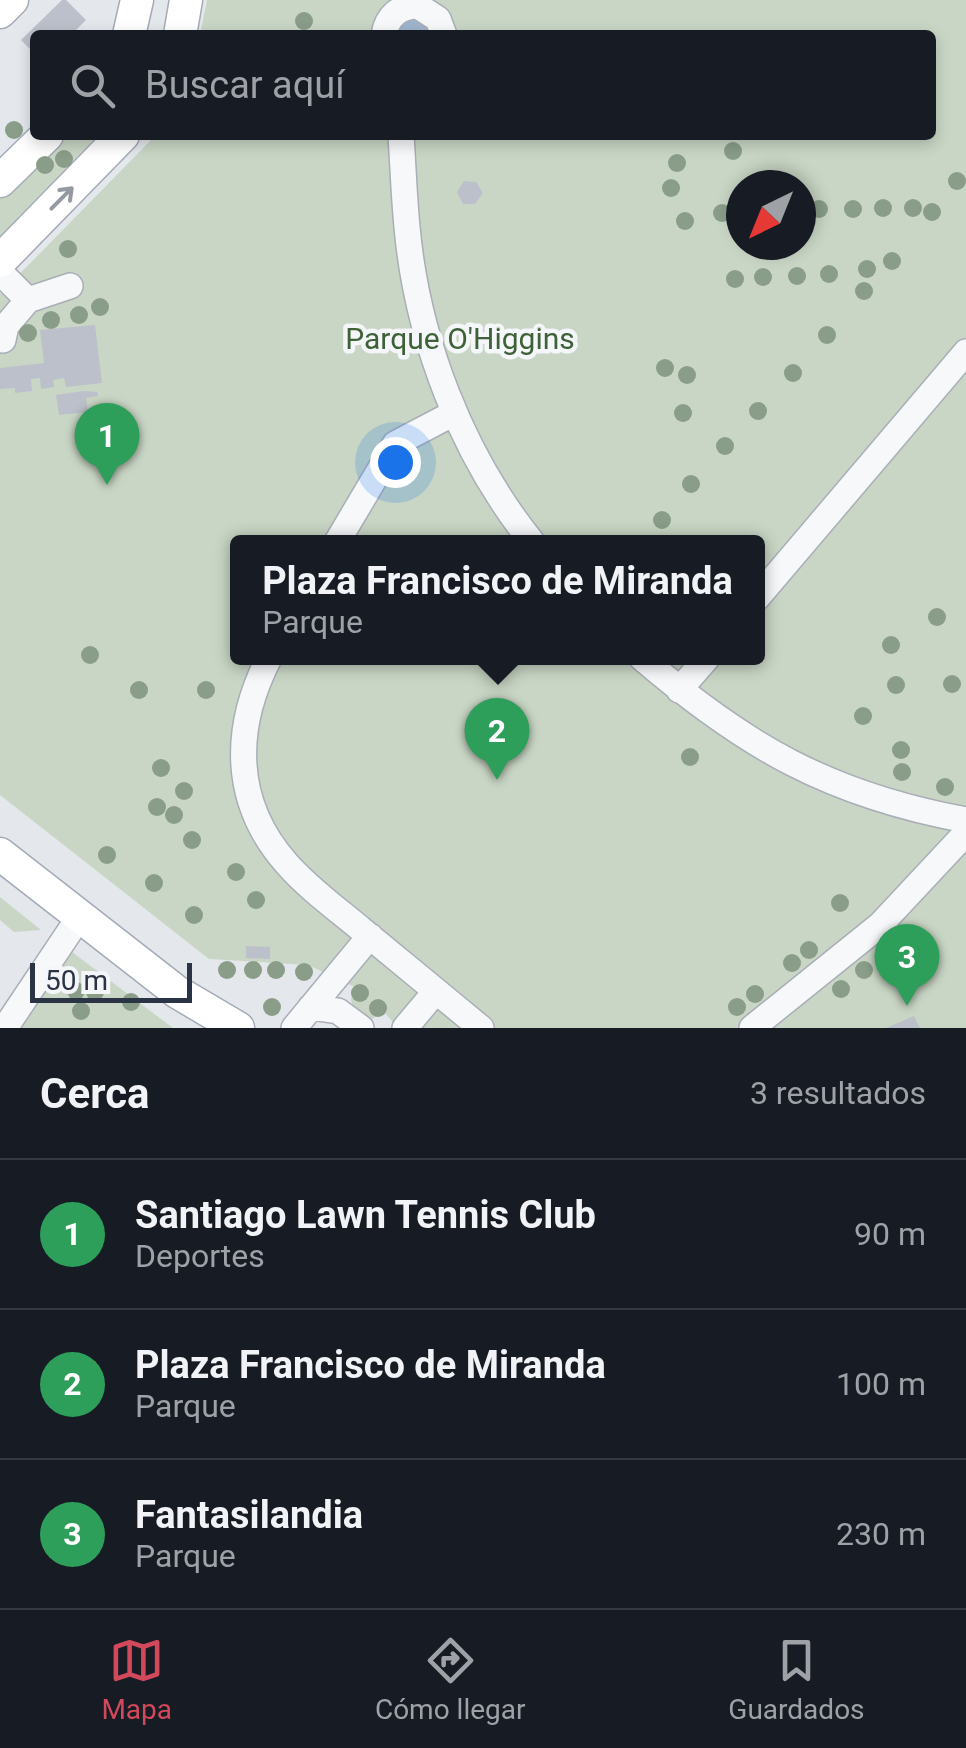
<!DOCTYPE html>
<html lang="es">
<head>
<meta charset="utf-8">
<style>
  body { margin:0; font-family:Roboto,sans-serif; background:#20242c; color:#f1f3f6 }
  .compass { position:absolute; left:726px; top:170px; width:90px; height:90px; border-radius:50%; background:#171b24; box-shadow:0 5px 15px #0003; rotate:223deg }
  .scale { position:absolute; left:30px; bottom:25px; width:162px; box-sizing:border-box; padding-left:10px; border:5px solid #2b3445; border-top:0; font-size:28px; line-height:35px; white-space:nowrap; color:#2b3445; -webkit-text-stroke:8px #f4f6f9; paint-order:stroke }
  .you { position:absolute; left:395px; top:462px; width:35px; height:35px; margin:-25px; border:8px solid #fff; border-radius:50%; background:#1a73e8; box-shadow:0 0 0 15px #1a73e833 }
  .badge { display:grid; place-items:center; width:65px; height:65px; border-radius:50%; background:#d1495b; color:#fff; font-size:32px; font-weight:700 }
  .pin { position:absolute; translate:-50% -82px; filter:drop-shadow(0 2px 5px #0008) }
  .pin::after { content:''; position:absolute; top:52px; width:35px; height:30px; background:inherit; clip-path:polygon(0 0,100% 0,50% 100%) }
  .popup { position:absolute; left:230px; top:535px; width:535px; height:130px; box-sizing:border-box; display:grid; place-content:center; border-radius:10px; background:#171b24; filter:drop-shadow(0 2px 8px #0005); font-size:32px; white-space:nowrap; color:#9ea1a6 }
  .popup b { font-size:38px; color:#f1f3f6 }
  .popup::after { content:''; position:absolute; left:50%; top:100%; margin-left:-20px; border:20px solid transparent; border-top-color:#171b24 }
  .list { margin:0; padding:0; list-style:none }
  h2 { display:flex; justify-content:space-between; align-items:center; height:130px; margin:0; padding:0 40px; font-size:42px }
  h2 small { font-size:32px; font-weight:400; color:#9ea1a6 }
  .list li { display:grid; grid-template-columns:65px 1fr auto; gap:30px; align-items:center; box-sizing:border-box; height:150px; padding:0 40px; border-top:2px solid #363941 }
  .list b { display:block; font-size:38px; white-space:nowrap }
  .list p { margin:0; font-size:32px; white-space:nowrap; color:#9ea1a6 }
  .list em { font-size:32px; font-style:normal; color:#9ea1a6 }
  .icon { flex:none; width:55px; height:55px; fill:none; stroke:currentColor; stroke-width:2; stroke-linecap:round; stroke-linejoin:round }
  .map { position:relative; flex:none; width:966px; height:1028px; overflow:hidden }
  .search { position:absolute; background:#171b24; box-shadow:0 5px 15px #0003; left:30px; right:30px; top:30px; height:110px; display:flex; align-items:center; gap:25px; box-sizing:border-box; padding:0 35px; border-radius:10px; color:#9ea1a6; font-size:38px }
  .sheet { height:580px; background:#171b24 }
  nav { display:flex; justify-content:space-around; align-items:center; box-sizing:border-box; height:140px; border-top:2px solid #363941; background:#171b24; font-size:28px; color:#9ea1a6 }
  nav a { display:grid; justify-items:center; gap:5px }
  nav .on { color:#d1495b }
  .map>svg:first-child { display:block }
</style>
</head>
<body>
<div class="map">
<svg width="966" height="1028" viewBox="0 0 966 1028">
  <rect width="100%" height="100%" fill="#e4e7ec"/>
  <path fill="#c9d6c5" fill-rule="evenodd" d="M207,0h759v1028h-568l-13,-15 -16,7 -16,-9 -2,-12 4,-12 -47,-22 -99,-6 -209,-164v-501l156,-159h775v-100h-731zM741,185h60v60h-60zM237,542h520v116h-520z
    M65,135h33l-98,102v-42z
    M0,897l41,33 -27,2 -14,-12z
    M68,949l105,79h-158z"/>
  <path fill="#9fb4cc" d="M423,18l10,17h-39l9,-16z"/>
  <path fill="#bbc0ca" d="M62,0h4l20,20 -15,15h-36v19l-14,-14z
    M464,181l12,1 7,11 -8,11h-12l-6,-12z
    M95,325l7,58 -36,4 -2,-9 -11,2 1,7 -13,2 -1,-11 -9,1 1,12 -17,2v-5l-15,1v-21l44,-5 -4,-33z
    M84,391l13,1 1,4 -12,2 2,14 -29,3 -3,-20z
    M246,946l24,1v12l-24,-1z
    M914,1016l6,12h-34z"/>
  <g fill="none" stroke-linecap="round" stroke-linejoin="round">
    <g stroke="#a9aeb7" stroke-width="28">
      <path id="minor" d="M384,35c3,-19 15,-29 34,-29l20,13 6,16
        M401,135c2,31 3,61 6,92 10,112 55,228 125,315
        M0,272l28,28 -22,26 -3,14
        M28,300l42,-14
        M337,542l58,-98 59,-31
        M757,598l209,-246
        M269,658c-36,70 -37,144 18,206 22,25 50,45 75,66 40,33 79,65 119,98
        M642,658c104,89 188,137 324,162
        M679,690l28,-32
        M311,1007l27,4 23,17
        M5,1028l75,-112
        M294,1028l76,-92
        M405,1028l31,-37
        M752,1028l128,-103 86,-92"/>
    </g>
    <g stroke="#a3abb8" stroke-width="35">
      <path id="major" d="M0,12l12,-12
        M129,35l8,-35
        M180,35l6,-35
        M0,181l47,-46
        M0,261l123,-126
        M0,854l177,138 61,36"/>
    </g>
    <use href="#minor" stroke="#f7f8fa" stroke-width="25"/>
    <use href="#major" stroke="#fff" stroke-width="32"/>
  </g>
  <g fill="#899d89">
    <circle cx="304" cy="21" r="9"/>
    <circle cx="14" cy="130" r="9"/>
    <circle cx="733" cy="151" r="9"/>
    <circle cx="64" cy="159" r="9"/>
    <circle cx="677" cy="163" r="9"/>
    <circle cx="45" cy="165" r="9"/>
    <circle cx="957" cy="181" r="9"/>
    <circle cx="671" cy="188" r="9"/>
    <circle cx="883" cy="208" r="9"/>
    <circle cx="913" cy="208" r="9"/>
    <circle cx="819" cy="209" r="9"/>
    <circle cx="853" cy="209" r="9"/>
    <circle cx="932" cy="212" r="9"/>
    <circle cx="722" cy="213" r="9"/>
    <circle cx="685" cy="221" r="9"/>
    <circle cx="68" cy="249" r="9"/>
    <circle cx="892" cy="261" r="9"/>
    <circle cx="867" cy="269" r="9"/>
    <circle cx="829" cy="274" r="9"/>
    <circle cx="797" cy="276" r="9"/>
    <circle cx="763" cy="277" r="9"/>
    <circle cx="735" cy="279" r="9"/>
    <circle cx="864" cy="291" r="9"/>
    <circle cx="100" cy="307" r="9"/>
    <circle cx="79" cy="315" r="9"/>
    <circle cx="51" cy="320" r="9"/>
    <circle cx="28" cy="333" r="9"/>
    <circle cx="827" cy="335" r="9"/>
    <circle cx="665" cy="368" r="9"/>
    <circle cx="793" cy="373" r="9"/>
    <circle cx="687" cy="375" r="9"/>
    <circle cx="758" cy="411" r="9"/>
    <circle cx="683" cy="413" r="9"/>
    <circle cx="725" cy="446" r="9"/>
    <circle cx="691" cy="484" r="9"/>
    <circle cx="662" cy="520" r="9"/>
    <circle cx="937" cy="617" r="9"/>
    <circle cx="891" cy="645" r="9"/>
    <circle cx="90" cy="655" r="9"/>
    <circle cx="952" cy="684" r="9"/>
    <circle cx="896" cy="685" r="9"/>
    <circle cx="139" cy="690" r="9"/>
    <circle cx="206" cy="690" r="9"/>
    <circle cx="863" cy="716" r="9"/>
    <circle cx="901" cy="750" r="9"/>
    <circle cx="690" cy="757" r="9"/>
    <circle cx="161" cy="768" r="9"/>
    <circle cx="902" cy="772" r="9"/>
    <circle cx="945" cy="787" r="9"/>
    <circle cx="184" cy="791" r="9"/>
    <circle cx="157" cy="807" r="9"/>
    <circle cx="174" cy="815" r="9"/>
    <circle cx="192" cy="840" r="9"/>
    <circle cx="107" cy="855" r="9"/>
    <circle cx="236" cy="872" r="9"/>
    <circle cx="154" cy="883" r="9"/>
    <circle cx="256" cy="900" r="9"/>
    <circle cx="840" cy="903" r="9"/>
    <circle cx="194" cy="915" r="9"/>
    <circle cx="809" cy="950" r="9"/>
    <circle cx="792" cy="963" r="9"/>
    <circle cx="227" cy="970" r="9"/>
    <circle cx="253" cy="970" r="9"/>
    <circle cx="276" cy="970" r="9"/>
    <circle cx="864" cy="970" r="9"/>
    <circle cx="304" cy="972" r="9"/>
    <circle cx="841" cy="989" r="9"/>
    <circle cx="76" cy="991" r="9"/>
    <circle cx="95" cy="992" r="9"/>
    <circle cx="360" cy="993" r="9"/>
    <circle cx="755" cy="994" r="9"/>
    <circle cx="131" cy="1002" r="9"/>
    <circle cx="272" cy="1007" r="9"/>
    <circle cx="737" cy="1007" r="9"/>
    <circle cx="378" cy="1008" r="9"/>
    <circle cx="81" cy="1011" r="9"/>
  </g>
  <defs><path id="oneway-shaft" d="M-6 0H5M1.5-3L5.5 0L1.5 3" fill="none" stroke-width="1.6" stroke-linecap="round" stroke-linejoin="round" transform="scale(2.5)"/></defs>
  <use stroke="#959aa2" href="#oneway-shaft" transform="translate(62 198) rotate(-45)"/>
  <g text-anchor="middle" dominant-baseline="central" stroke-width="9" stroke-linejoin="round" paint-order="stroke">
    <g font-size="30" fill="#3f6138" stroke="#f4f6f9">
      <text x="460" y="338">Parque O'Higgins</text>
    </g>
  </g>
</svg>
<svg class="compass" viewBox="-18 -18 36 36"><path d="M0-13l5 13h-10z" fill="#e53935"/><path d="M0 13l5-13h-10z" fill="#9ea1a6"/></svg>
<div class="scale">50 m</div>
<div class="you"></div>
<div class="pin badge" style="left:107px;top:485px;background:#2e9e5b">1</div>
<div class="pin badge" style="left:497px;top:780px;background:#2e9e5b">2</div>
<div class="popup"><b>Plaza Francisco de Miranda</b>Parque</div>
<div class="pin badge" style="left:907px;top:1006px;background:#2e9e5b">3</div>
<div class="search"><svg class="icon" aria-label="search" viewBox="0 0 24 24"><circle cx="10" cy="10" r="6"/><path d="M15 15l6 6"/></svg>Buscar aquí</div>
</div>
<section class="sheet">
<h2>Cerca<small>3 resultados</small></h2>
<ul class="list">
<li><span class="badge" style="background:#2e9e5b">1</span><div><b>Santiago Lawn Tennis Club</b><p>Deportes</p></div><em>90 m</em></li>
<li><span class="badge" style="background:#2e9e5b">2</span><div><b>Plaza Francisco de Miranda</b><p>Parque</p></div><em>100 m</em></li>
<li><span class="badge" style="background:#2e9e5b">3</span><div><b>Fantasilandia</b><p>Parque</p></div><em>230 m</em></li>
</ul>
</section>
<nav>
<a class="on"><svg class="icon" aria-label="map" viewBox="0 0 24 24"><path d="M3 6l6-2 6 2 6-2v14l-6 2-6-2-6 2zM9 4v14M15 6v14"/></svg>Mapa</a>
<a><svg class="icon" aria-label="directions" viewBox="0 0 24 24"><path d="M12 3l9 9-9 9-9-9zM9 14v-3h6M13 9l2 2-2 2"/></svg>Cómo llegar</a>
<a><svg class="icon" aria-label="saved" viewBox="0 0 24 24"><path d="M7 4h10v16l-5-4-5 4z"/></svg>Guardados</a>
</nav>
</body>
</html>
